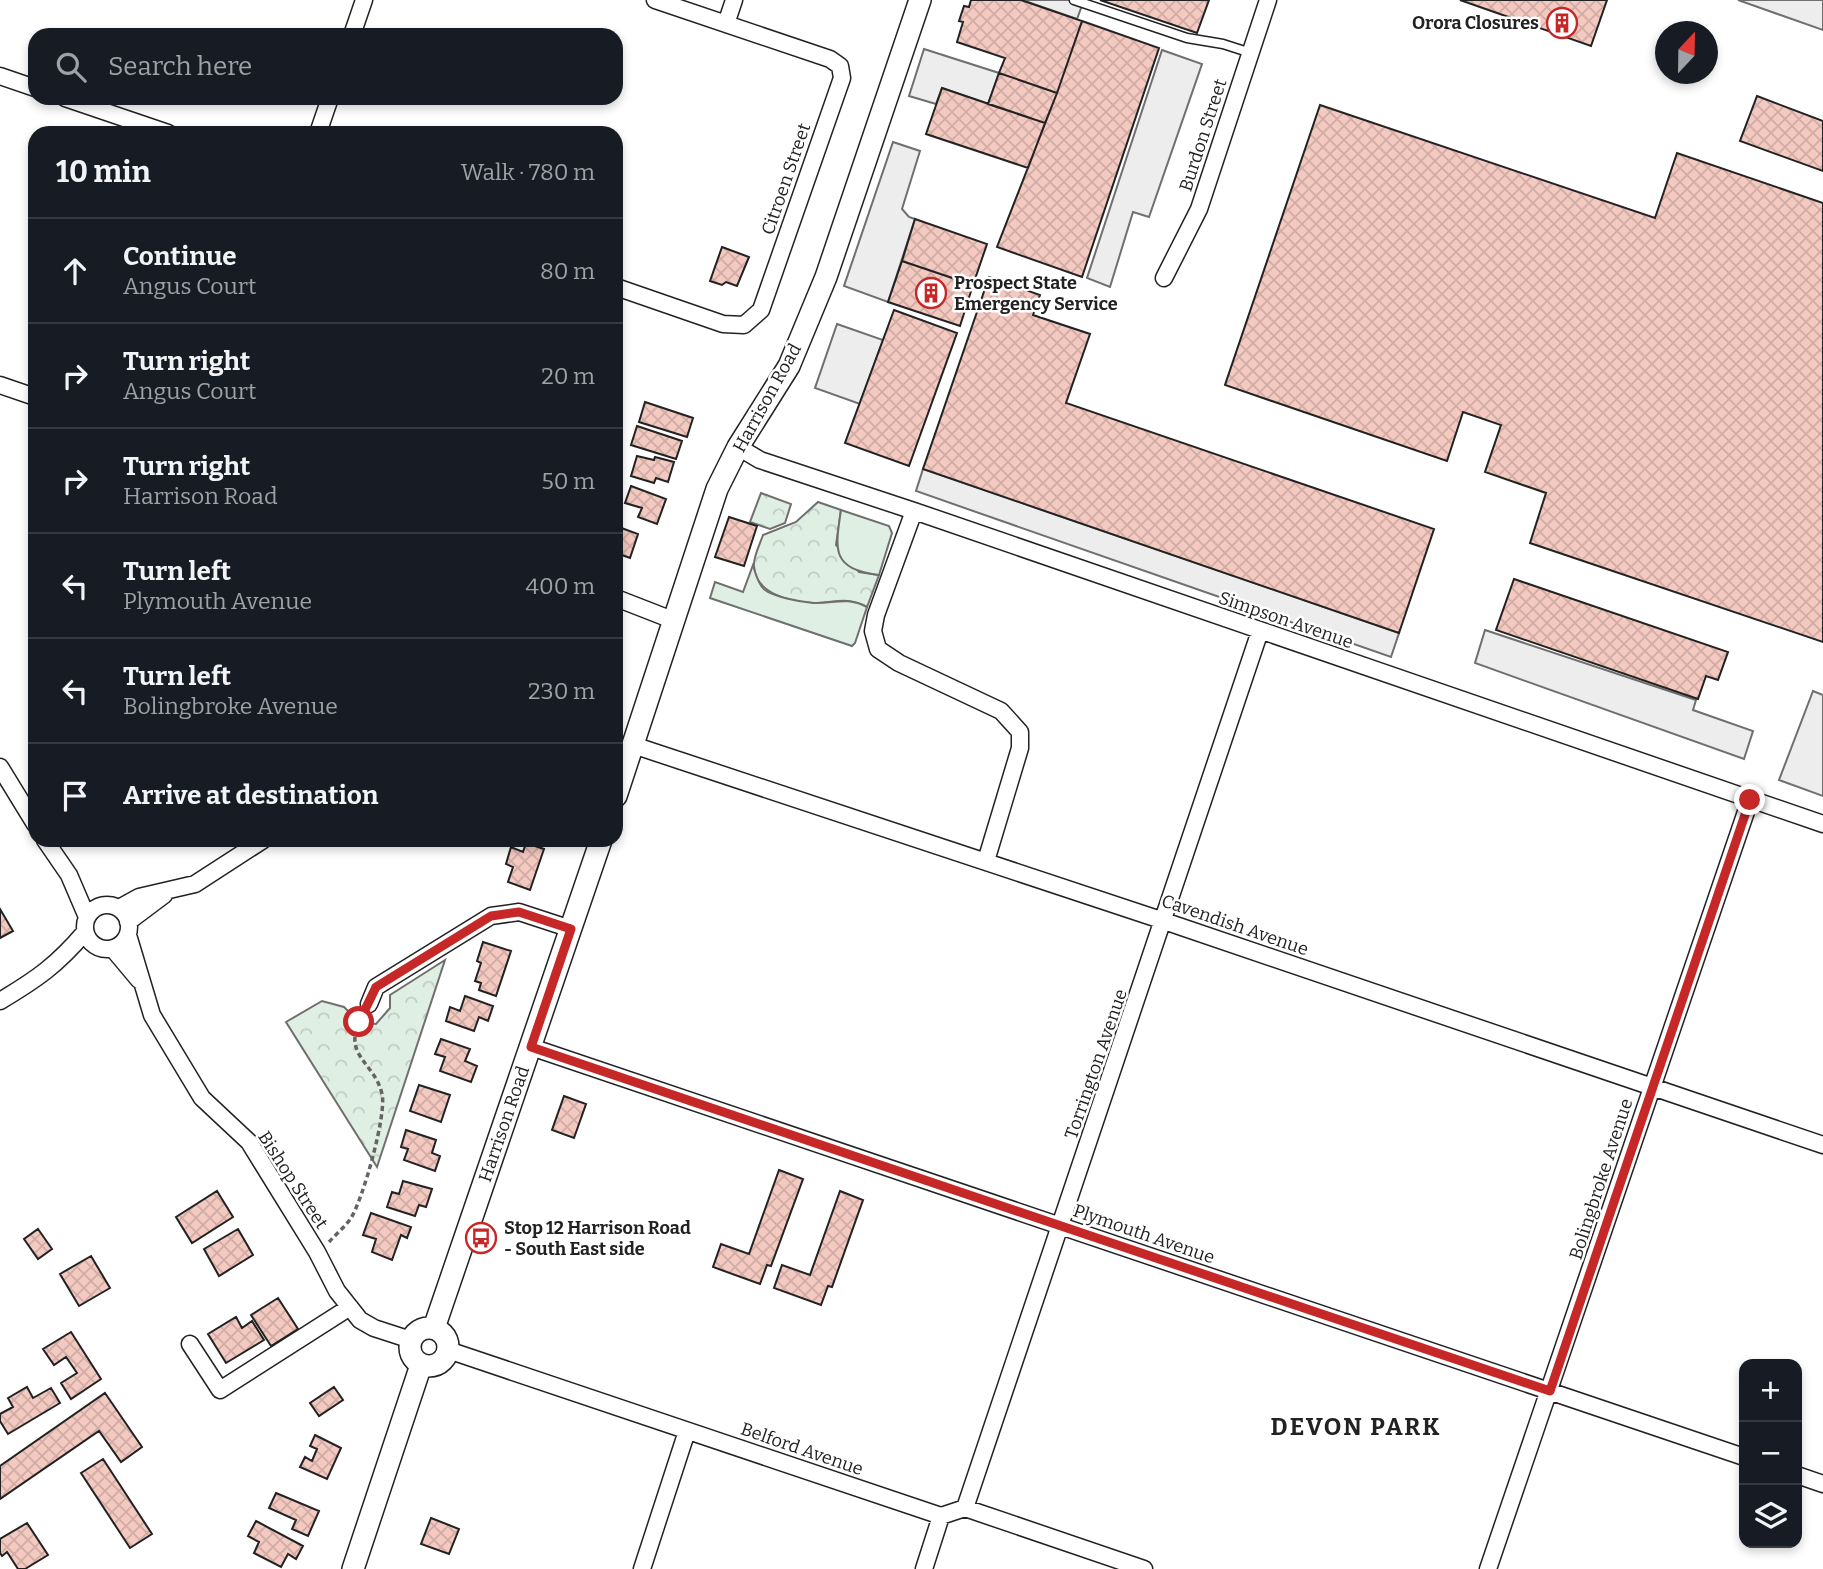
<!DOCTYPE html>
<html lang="en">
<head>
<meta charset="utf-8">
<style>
  body { margin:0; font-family:Bitter,serif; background:#20242c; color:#f1f3f6 }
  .controls { position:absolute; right:21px; bottom:21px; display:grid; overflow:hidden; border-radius:14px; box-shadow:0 4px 10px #0003 }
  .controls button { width:63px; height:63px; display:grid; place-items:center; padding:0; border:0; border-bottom:2px solid #363941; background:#171b24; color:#f1f3f6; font:35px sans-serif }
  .compass { position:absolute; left:1655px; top:21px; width:63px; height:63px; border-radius:50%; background:#171b24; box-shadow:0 4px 10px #0003; rotate:22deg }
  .stop { position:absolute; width:21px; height:21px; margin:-16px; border:5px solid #c62828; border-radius:50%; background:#fff }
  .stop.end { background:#c62828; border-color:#fff; box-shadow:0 2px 7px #0008 }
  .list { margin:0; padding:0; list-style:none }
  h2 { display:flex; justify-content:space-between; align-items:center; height:91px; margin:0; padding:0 28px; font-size:30px }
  h2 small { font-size:23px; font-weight:400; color:#9ea1a6 }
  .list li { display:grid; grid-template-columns:46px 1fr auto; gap:21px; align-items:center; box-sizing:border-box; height:105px; padding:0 28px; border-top:2px solid #363941 }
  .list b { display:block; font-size:26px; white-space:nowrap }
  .list p { margin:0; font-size:23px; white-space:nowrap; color:#9ea1a6 }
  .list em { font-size:23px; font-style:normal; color:#9ea1a6 }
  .icon { flex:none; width:38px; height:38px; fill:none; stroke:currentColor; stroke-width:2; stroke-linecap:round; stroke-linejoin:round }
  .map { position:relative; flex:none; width:1823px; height:1569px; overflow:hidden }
  .search { position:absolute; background:#171b24; box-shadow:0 4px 10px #0003; left:28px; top:28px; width:595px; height:77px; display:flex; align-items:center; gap:18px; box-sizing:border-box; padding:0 24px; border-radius:21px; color:#9ea1a6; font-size:26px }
  .panel { position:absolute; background:#171b24; box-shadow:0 4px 10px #0003; left:28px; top:126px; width:595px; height:721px; border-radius:21px }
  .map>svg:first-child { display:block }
</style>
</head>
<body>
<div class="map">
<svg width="1823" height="1569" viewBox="0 0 1823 1569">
  <defs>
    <pattern id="park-crowns" width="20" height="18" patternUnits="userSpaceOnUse" patternTransform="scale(1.75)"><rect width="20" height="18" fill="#e0efe3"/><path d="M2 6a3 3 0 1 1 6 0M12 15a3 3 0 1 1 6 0" fill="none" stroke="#c0cdc2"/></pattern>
    <pattern id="building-cross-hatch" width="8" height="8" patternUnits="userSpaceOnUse" patternTransform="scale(1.75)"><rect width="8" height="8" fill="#f3c9c0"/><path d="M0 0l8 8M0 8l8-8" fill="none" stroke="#d0aca5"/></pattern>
  </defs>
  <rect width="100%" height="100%" fill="#fff"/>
  <path fill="url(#park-crowns)" stroke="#6f6f6f" stroke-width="2" d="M761,493l30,11 -6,19 -15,6 -20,-7z
    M818,502l23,8 -5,35 23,27 20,3 -12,32c-21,-11 -32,-4 -53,-4 -23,-1 -59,-9 -60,-37 -1,-9 6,-22 9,-31l33,-13z
    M445,960l-68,207 -91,-145 36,-21 22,6 15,15 17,2 14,-16v-13z"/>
  <path fill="#e0efe3" stroke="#6f6f6f" stroke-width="2" d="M841,510l48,16 3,7 -13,42c-48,-6 -44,-25 -38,-65z
    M753,565c2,7 5,20 12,25 9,7 36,12 48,13 21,1 33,-7 54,4l-12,36 -3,3 -142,-48 5,-16 28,10z"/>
  <path fill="#ededed" stroke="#6f6f6f" stroke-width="2" d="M1022,0h62l-7,19z
    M1738,0h85v30z
    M924,49l75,24 -11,31 -46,-16 -6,16 -27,-8z
    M1162,50l40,14 -53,153 -16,-5 -23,75 -23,-9z
    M893,142l27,9 -18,58 7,8 6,2 -27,83 -44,-16z
    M837,324l46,16 -23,64 -45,-16z
    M923,469l476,164 -8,24 -475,-166z
    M1485,630l211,70 -3,10 60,21 -9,28 -269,-96z
    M1813,691l10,4v101l-44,-16z"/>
  <path fill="url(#building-cross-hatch)" stroke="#222" stroke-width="2" d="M971,0h50l61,21 -25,72 -58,-20 6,-15 -48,-16 6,-20 -4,-1 5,-15 5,1z
    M1100,0h109l-12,33z
    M1460,0h147l-16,46z
    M1082,21l77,27 -77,229 -85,-30 60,-154z
    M999,73l58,20 -12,30 -57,-19z
    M942,88l103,35 -17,45 -102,-34z
    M1757,96l66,25v50l-83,-30z
    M1320,105l335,113 22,-65 146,50v439l-293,-99 16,-50 -61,-21 16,-47 -38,-13 -16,49 -222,-76z
    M915,219l72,25 -14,41 -71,-24z
    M722,247l27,10 -12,29 -11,-4 -4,3 -12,-4z
    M902,261l71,24 -13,41 -72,-24z
    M989,277l51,18 -7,20 57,19 -24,69 368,126 -35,104 -476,-164z
    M894,310l63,23 -48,133 -64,-23z
    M645,402l48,16 -6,19 -48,-15z
    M637,426l45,15 -6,18 -45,-14z
    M637,456l17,4 1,-3 19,5 -6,20 -12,-4 -2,5 -23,-7z
    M631,486l35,13 -9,25 -19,-7 4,-9 -17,-5z
    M729,517l28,9 -13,40 -29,-9z
    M616,526l22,8 -8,24 -14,-5z
    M1514,579l214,73 -10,28 -12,-4 -8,23 -202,-69z
    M526,843l18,6 -14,41 -22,-8 5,-15 -7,-3 5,-17 12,5z
    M0,909l13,22 -13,7z
    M483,942l28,9 -15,45 -17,-6 2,-7 -6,-2 6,-18 -4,-2z
    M465,996l28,10 -5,15 -9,-4 -5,14 -28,-10 4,-14 10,4z
    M441,1039l29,10 -5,12 12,5 -6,16 -31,-11 5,-14 -10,-3z
    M419,1085l31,10 -9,27 -31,-11z
    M564,1096l22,8 -12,34 -22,-8z
    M406,1130l30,10 -4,13 8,3 -5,15 -31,-11 4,-11 -7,-2z
    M779,1170l24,9 -32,87 -4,-1 -7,19 -47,-17 8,-23 28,10z
    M403,1181l29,8 -6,18 -7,-2 -4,11 -28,-9 5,-15 7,2z
    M217,1191l16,26 -41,26 -16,-26z
    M840,1191l23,9 -31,87 -4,-1 -7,19 -47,-17 8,-23 28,10z
    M371,1213l40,14 -4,11 -6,-3 -9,25 -20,-8 4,-13 -13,-4z
    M38,1229l14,20 -14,10 -14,-20z
    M238,1229l15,26 -34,21 -15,-27z
    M91,1256l19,32 -31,18 -19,-32z
    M278,1298l20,31 -27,17 -20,-31z
    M236,1317l6,11 10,-7 12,19 -38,23 -18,-29z
    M71,1332l30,47 -30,20 -10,-16 16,-10 -11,-16 -12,8 -11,-16z
    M27,1387l6,11 18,-10 9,15 -52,31 -8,-13v-7l13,-7 -5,-9z
    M334,1387l9,13 -24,16 -9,-13z
    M105,1393l37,54 -21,15 -22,-31 -99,68v-33z
    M315,1435l26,13 -14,31 -27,-12 5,-10 7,4 5,-12 -7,-3z
    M103,1459l49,75 -22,14 -49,-75z
    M276,1493l43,18 -11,25 -16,-7 4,-9 -27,-12z
    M431,1518l28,11 -10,25 -28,-10z
    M256,1521l47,25 -7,13 -8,-5 -7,13 -27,-14 5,-11 -11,-6z
    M27,1523l21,32 -23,14h-7l-11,-17 -5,4 -2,-3v-14z"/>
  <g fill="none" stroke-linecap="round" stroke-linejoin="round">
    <g stroke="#222" stroke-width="11">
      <path id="service" d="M1074,0l113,38 36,6 28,9"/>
    </g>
    <g stroke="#222" stroke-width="19">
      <path id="minor" d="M726,24l8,-24
        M352,35l12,-35
        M0,76l35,12
        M65,98l103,35
        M318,133l12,-35
        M1164,278l35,-69 69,-209
        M616,287l107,37 21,1 17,-15 81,-232 -2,-12 -10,-7 -175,-59
        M0,385l35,12
        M738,447l22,13 154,51 909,313
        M914,511l-38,104 -3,16 5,18 21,14 102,48 19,21v16l-34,113
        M616,598l59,23
        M633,745l531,176 659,224
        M0,767l35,57
        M45,840l24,35 18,42
        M85 927a22 22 0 1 1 44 0a22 22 0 1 1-44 0Z
        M119,908l20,-11 56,-13 68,-44
        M128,922l36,-27
        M128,935l24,80 50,83 47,44 68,110 20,39 23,29 14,8 37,12
        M113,949l26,31
        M0,1001c37,-22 57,-36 85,-69
        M369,1004l7,-17 115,-71 28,-4 52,17
        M531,1047l1213,410
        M190,1344l30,46 130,-83
        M448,1350l493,166 24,-8 179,61
        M1797,1475l26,9
        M965,1508l295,-877
        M642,1569l45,-138
        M924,1569l17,-53
        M1488,1569l262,-769"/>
    </g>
    <g stroke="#222" stroke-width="24">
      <path id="tertiary" d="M616,796l101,-307 21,-42 51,-81 37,-89 94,-277
        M434,1328l167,-488
        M410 1347a19 19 0 1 1 38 0a19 19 0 1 1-38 0Z
        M353,1569l68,-204"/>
    </g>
    <path stroke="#646464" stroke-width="3.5" stroke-dasharray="5 3.5" stroke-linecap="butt" d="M329,1242c7,-8 16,-15 22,-24 12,-19 36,-104 31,-124 -7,-32 -42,-39 -20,-77"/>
    <use href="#service" stroke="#fff" stroke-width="8"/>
    <use href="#minor" stroke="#fff" stroke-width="16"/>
    <use href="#tertiary" stroke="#fff" stroke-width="21"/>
  </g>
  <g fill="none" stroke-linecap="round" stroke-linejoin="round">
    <path stroke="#c62828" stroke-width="9" d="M359,1022l17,-35 115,-71 28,-4 52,17 -40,118 1019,344 200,-591"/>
  </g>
  <defs>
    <g id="building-ring" transform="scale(1.575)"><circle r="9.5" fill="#fff" stroke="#c62828" stroke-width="1.5"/><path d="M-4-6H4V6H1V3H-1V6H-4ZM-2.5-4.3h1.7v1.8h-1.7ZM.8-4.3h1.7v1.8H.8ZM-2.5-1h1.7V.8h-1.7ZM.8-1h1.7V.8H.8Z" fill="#c62828"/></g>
    <g id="bus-ring" transform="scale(1.575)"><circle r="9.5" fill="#fff" stroke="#c62828" stroke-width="1.5"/><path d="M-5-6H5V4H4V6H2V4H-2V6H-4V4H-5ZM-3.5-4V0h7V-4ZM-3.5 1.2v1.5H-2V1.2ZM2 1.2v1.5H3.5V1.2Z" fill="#c62828"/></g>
  </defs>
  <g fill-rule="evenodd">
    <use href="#building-ring" x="1562" y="23"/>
    <use href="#building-ring" x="931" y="293"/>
    <use href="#bus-ring" x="481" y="1238"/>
  </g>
  <g text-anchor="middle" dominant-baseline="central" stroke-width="5" stroke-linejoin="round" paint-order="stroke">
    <g font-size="18" font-weight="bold" fill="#222" stroke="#fff" text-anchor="start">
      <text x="1539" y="23" text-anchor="end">Orora Closures</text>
      <text x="954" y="283">Prospect State<tspan x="954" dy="21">Emergency Service</tspan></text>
      <text x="504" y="1228">Stop 12 Harrison Road<tspan x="504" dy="21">- South East side</tspan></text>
    </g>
    <g font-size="18" fill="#222" stroke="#fff">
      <text transform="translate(1203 135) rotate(-72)">Burdon Street</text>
      <text transform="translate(786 179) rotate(-71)">Citroen Street</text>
      <text transform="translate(767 398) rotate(-61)">Harrison Road</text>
      <text transform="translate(1286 620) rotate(19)">Simpson Avenue</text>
      <text transform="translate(1235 925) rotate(19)">Cavendish Avenue</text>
      <text transform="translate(1096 1064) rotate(-71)">Torrington Avenue</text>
      <text transform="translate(504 1124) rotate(-71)">Harrison Road</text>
      <text transform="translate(1601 1179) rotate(-72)">Bolingbroke Avenue</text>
      <text transform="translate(293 1180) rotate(57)">Bishop Street</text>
      <text transform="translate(1144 1234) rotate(19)">Plymouth Avenue</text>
      <text transform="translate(802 1449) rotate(19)">Belford Avenue</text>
    </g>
    <g font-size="24" font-weight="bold" letter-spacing="2" fill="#222" stroke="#fff">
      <text x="1356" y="1427">DEVON PARK</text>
    </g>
  </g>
</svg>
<div class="controls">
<button>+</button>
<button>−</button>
<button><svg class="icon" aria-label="layers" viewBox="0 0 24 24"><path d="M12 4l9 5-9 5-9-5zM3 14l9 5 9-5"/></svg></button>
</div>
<svg class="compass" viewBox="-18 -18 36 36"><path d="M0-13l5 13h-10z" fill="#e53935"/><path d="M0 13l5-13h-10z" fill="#9ea1a6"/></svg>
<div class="stop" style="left:359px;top:1022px"></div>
<div class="stop end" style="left:1750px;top:800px"></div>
<div class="search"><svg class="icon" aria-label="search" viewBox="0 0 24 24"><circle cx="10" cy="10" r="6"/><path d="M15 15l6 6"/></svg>Search here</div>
<section class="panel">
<h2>10 min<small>Walk · 780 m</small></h2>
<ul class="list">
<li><svg class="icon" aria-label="ahead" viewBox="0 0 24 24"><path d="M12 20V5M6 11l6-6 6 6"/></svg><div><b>Continue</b><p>Angus Court</p></div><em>80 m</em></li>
<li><svg class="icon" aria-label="right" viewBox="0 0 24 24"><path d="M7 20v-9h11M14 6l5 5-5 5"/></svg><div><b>Turn right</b><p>Angus Court</p></div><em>20 m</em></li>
<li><svg class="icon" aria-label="right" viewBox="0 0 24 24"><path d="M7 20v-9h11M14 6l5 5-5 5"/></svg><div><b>Turn right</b><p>Harrison Road</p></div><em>50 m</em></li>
<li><svg class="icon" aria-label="left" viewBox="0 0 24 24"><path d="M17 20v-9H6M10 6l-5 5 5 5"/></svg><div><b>Turn left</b><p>Plymouth Avenue</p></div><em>400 m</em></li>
<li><svg class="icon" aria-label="left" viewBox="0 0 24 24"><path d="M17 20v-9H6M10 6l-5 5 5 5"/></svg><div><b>Turn left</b><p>Bolingbroke Avenue</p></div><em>230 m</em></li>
<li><svg class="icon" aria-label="arrive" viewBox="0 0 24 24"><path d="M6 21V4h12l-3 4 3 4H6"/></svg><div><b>Arrive at destination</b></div></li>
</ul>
</section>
</div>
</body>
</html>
